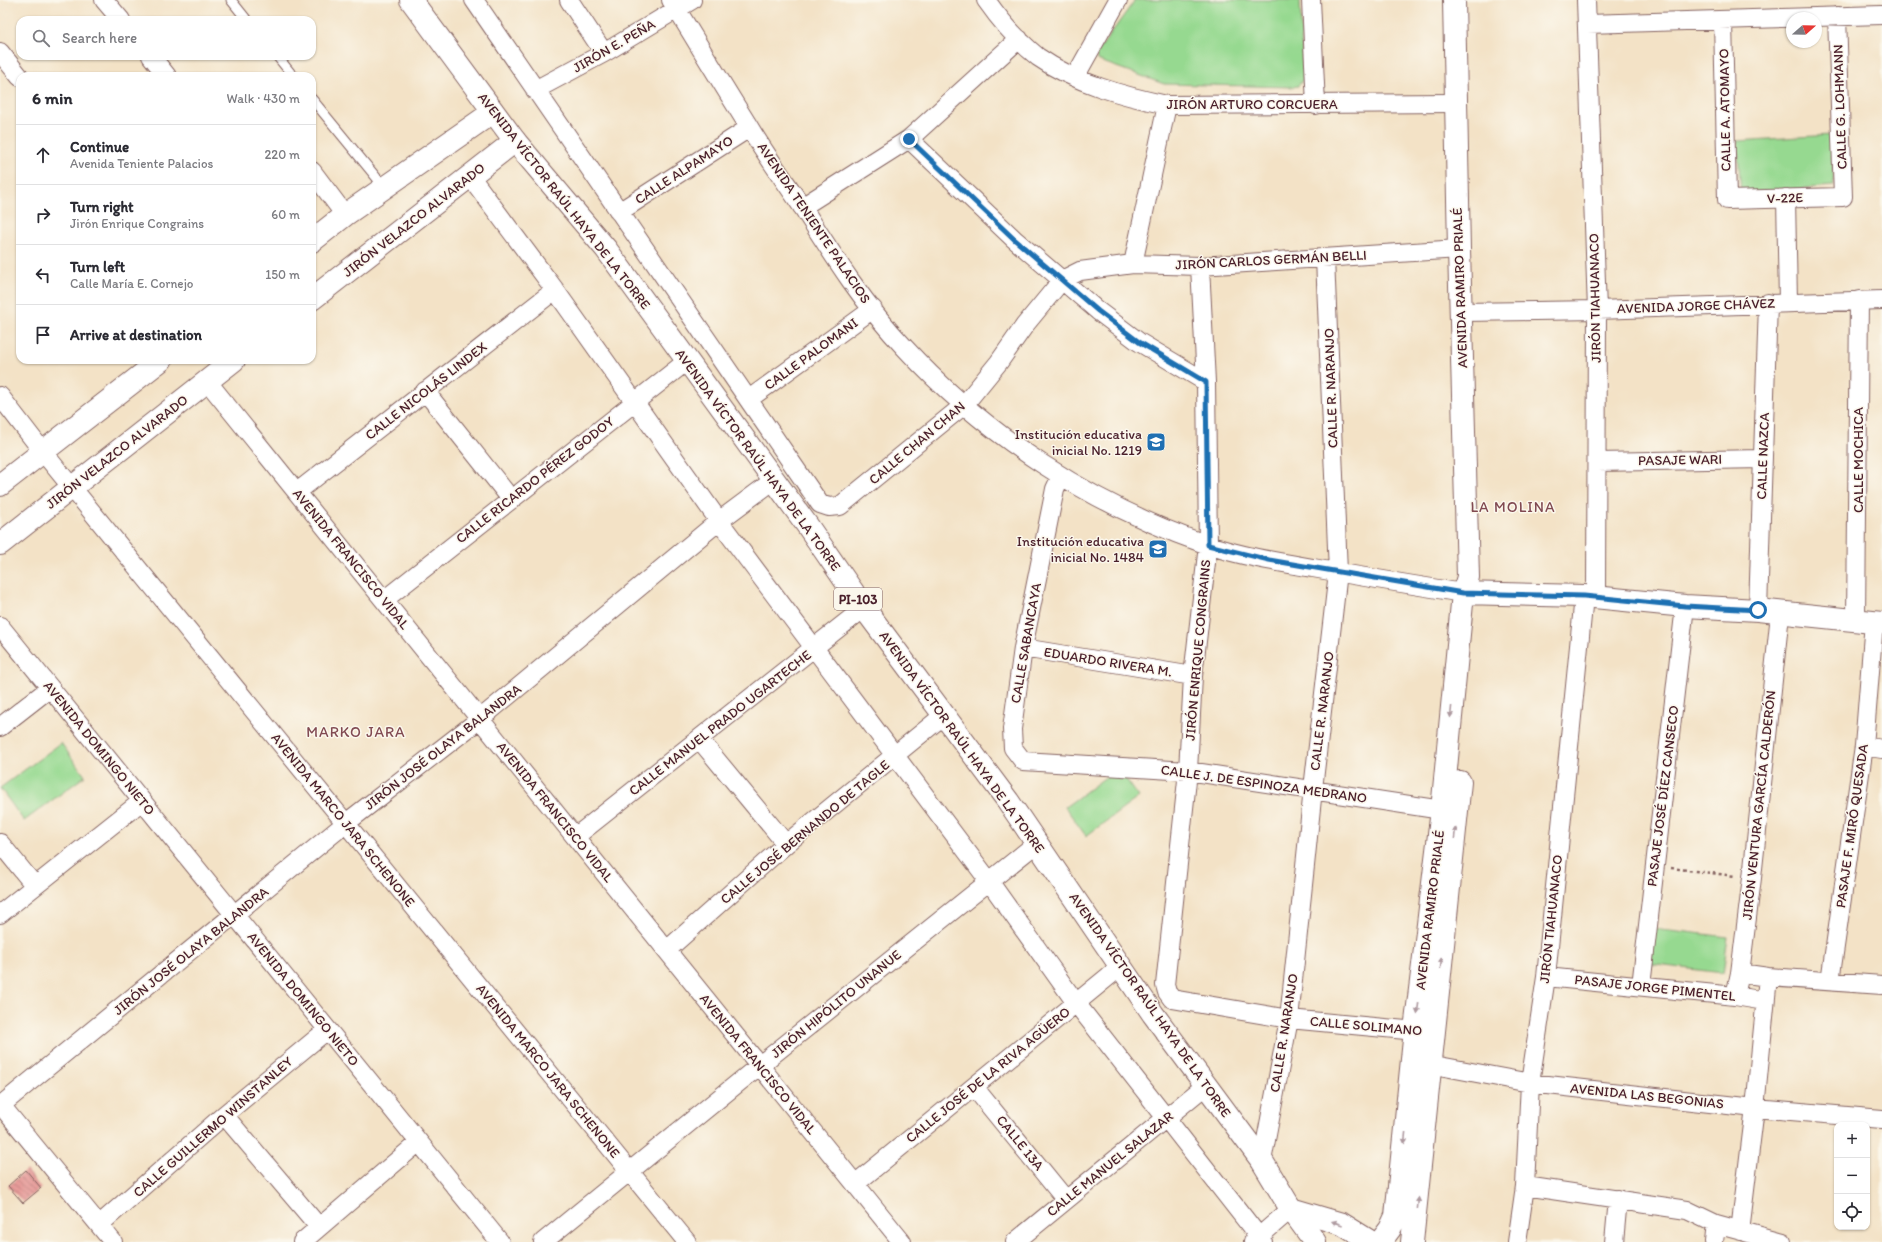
<!DOCTYPE html>
<html lang="en">
<head>
<meta charset="utf-8">
<style>
  body { margin:0; font-family:Itim,sans-serif; background:#f7f7f7; color:#2b2b33 }
  .controls { position:absolute; right:12px; bottom:12px; display:grid; overflow:hidden; border-radius:8px; box-shadow:0 1px 3px #0004 }
  .controls button { width:36px; height:36px; display:grid; place-items:center; padding:0; border:0; border-bottom:1px solid #e1e1e2; background:#fff; color:#2b2b33; font:20px sans-serif }
  .compass { position:absolute; left:1786px; top:12px; width:36px; height:36px; border-radius:50%; background:#fff; box-shadow:0 1px 3px #0004; rotate:70deg }
  .stop { position:absolute; width:12px; height:12px; margin:-9px; border:3px solid #1f6fb2; border-radius:50%; background:#fff }
  .stop.end { background:#1f6fb2; border-color:#fff; box-shadow:0 1px 4px #0008 }
  .list { margin:0; padding:0; list-style:none }
  h2 { display:flex; justify-content:space-between; align-items:center; height:52px; margin:0; padding:0 16px; font-size:17px }
  h2 small { font-size:13px; font-weight:400; color:#7c7c81 }
  .list li { display:grid; grid-template-columns:26px 1fr auto; gap:12px; align-items:center; box-sizing:border-box; height:60px; padding:0 16px; border-top:1px solid #e1e1e2 }
  .list b { display:block; font-size:15px; white-space:nowrap }
  .list p { margin:0; font-size:13px; white-space:nowrap; color:#7c7c81 }
  .list em { font-size:13px; font-style:normal; color:#7c7c81 }
  .icon { flex:none; width:22px; height:22px; fill:none; stroke:currentColor; stroke-width:2; stroke-linecap:round; stroke-linejoin:round }
  .map { position:relative; flex:none; width:1882px; height:1242px; overflow:hidden }
  .search { position:absolute; background:#fff; box-shadow:0 1px 3px #0004; left:16px; top:16px; width:300px; height:44px; display:flex; align-items:center; gap:10px; box-sizing:border-box; padding:0 14px; border-radius:12px; color:#7c7c81; font-size:15px }
  .panel { position:absolute; background:#fff; box-shadow:0 1px 3px #0004; left:16px; top:72px; width:300px; height:292px; border-radius:12px }
  .map>svg:first-child { display:block }
</style>
</head>
<body>
<div class="map">
<svg width="1882" height="1242" viewBox="0 0 1882 1242">
  <defs>
    <pattern id="building-back-hatch" width="6" height="6" patternUnits="userSpaceOnUse"><rect width="6" height="6" fill="#e69b99"/><path d="M-1 5l2 2M0 0l6 6M5-1l2 2" fill="none" stroke="#bc7e7d"/></pattern>
  </defs>
  <rect width="100%" height="100%" fill="#fbf7ec"/>
  <filter id="ink" filterUnits="userSpaceOnUse"><feTurbulence type="fractalNoise" baseFrequency=".025" numOctaves="2"/><feDisplacementMap in="SourceGraphic" scale="8" xChannelSelector="R" yChannelSelector="G"/><feConvolveMatrix kernelMatrix="1 2 1 2 8 2 1 2 1" color-interpolation-filters="sRGB"/></filter>
  <filter id="wash" filterUnits="userSpaceOnUse"><feTurbulence type="fractalNoise" baseFrequency=".012" numOctaves="4" result="noise"/><feDisplacementMap in="SourceGraphic" scale="16" xChannelSelector="R" yChannelSelector="G"/><feGaussianBlur stdDeviation="0.9" result="paint"/><feColorMatrix in="noise" values="0 0 0 0 0 0 0 0 0 0 0 0 0 0 0 0 0 1.4 0 .05"/><feComposite in="paint" operator="in"/></filter>
  <g filter="url(#wash)">
    <rect width="100%" height="100%" fill="#f3e2c6"/>
    <path fill="#96d990" stroke="#707c5e" d="M1135,0h165l3,80 -5,6 -7,1 -127,-3 -67,-24 -1,-6z
      M1831,135l3,51 -93,7 -4,-52z
      M61,743l24,33 -61,45 -24,-33z
      M1118,768l21,29 -53,39 -21,-29z
      M1653,928l75,9 -5,36 -74,-9z"/>
    <g id="blocks">
      <path fill="url(#building-back-hatch)" d="M26,1170l15,18 -18,15 -15,-17z"/>
    </g>
  </g>
  <g filter="url(#ink)">
    <use href="#blocks" fill-opacity="0" stroke="#856361" stroke-width="1"/>
    <g fill="none" stroke-linecap="round" stroke-linejoin="round">
      <g stroke="#856361" stroke-width="11">
        <path id="lane" d="M231,0l16,20
          M277,56l16,20
          M312,99l73,89"/>
      </g>
      <g stroke="#856361" stroke-width="20">
        <path id="street" d="M104,0l17,20
          M474,0l346,504 9,3 11,-1 124,-101 35,-43 26,-37 37,-45 18,-9 53,-7 67,2 259,-17
          M569,0l35,53
          M671,0c26,42 51,84 77,125 17,29 37,56 55,83 31,49 62,98 102,140 81,88 187,157 300,196 35,12 72,18 108,24 50,9 100,17 150,25
          M986,0c14,20 33,42 52,57 37,26 86,39 129,48l289,-2
          M1311,0l5,105
          M1586,0l11,310 -1,287
          M1723,20l4,180 116,-3 -6,-181
          M1587,24l295,-9
          M0,52l20,25
          M151,56l16,20
          M1075,77l43,-77
          M535,90l69,-37 88,-53
          M909,139l105,100 84,72 41,31 67,40
          M312,171l33,44
          M470,176l85,114 164,231 270,360 87,122 187,239
          M1786,198l2,104
          M802,207l107,-68 110,-100
          M619,212l130,-84
          M1133,264l34,-159
          M1200,266l6,116 2,163 -15,131 -5,95 -23,214 2,7 5,7 117,20 138,13
          M1462,312l135,-2 285,-10
          M207,381l695,861
          M425,391l86,108
          M0,396l43,56 644,790
          M749,399l124,-90
          M1597,462l166,-3
          M1061,476l-6,13 -32,159 -11,81 1,19 10,13 165,10 267,41
          M297,492l258,-202
          M384,600l303,-239
          M1758,610l10,-307
          M1856,620l3,-320
          M0,626l500,616
          M1023,648l170,28
          M0,727l50,-39
          M700,740l86,104
          M1864,746l18,3
          M575,837l289,-229
          M0,843l35,43
          M0,914l142,-113
          M667,950l119,-106 158,-129
          M1740,973l28,4 114,8
          M1546,977l189,19 30,5
          M1830,981l34,-235 10,-124
          M1641,986l44,-380
          M1735,996l5,-23 12,-95 28,-264
          M1418,1062l112,21 225,25 127,11
          M974,1087l92,113
          M0,1104l113,138
          M0,1106l346,-283 134,-104 239,-198 55,-41
          M224,1115l95,112
          M1262,1161l27,-142 24,-230 25,-217 -13,-314
          M855,1184l265,-217
          M1525,1186l162,24 29,14 66,18
          M99,1225l125,-110 103,-85
          M1740,1231l15,-123 13,-131
          M302,1242l117,-100
          M543,1242l217,-177 277,-222
          M1015,1242l190,-156
          M1253,1242l38,-33
          M1517,1242l8,-56 5,-103 16,-106 38,-381
          M1614,1242l4,-43
          M1714,1242l2,-18"/>
      </g>
      <g stroke="#856361" stroke-width="24">
        <path id="secondary" d="M312,241l33,-26 148,-103
          M312,299l203,-158
          M0,485l161,-125
          M0,544l234,-184
          M1463,593l121,3 101,10 73,4 124,13
          M1291,1209l51,15 29,18
          M1381,1241l9,-12 6,-13 19,-186 27,-220 21,-217 5,-16 -9,-328 -5,-249
          M1412,1242l48,-460"/>
      </g>
      <g stroke="#856361" stroke-width="24">
        <path id="primary" d="M411,0l104,141 91,108 201,276 57,83 144,193 145,213 109,147 29,48 24,33"/>
      </g>
      <path stroke="#856361" stroke-width="2.5" stroke-dasharray="3 3" stroke-linecap="butt" d="M1671,868l64,8"/>
      <use href="#lane" stroke="#fff" stroke-width="9"/>
      <use href="#street" stroke="#fff" stroke-width="18"/>
      <use href="#secondary" stroke="#fff" stroke-width="22"/>
      <use href="#primary" stroke="#fff" stroke-width="22"/>
    </g>
    <defs><path id="oneway-solid" d="M-6-.8H1V-3.2L6.5 0L1 3.2V.8H-6Z"/></defs>
    <g fill="#ae9aa0">
      <use href="#oneway-solid" transform="translate(1451 712) rotate(96)"/>
      <use href="#oneway-solid" transform="translate(1455 833) rotate(-84)"/>
      <use href="#oneway-solid" transform="translate(1441 963) rotate(-84)"/>
      <use href="#oneway-solid" transform="translate(1418 1008) rotate(97)"/>
      <use href="#oneway-solid" transform="translate(1405 1138) rotate(96)"/>
      <use href="#oneway-solid" transform="translate(1418 1203) rotate(-84)"/>
      <use href="#oneway-solid" transform="translate(1337 1223) rotate(-161)"/>
    </g>
  </g>
  <g fill="none" stroke-linecap="round" stroke-linejoin="round" filter="url(#ink)">
    <path stroke="#1f6fb2" stroke-width="5" d="M909,139l105,100 84,72 41,31 67,40 2,163 61,15 194,33 121,3 101,10 73,4"/>
  </g>
  <defs>
    <g id="school-square" transform="scale(1)"><rect x="-9" y="-9" width="18" height="18" rx="4" fill="#1f6fb2" stroke="#fbf7ec"/><path d="M0-5L7-2L0 1L-7-2ZM-4 1L0 2.5L4 1V4Q0 6-4 4Z" fill="#fff"/></g>
  </defs>
  <g fill-rule="evenodd">
    <use href="#school-square" x="1156" y="442"/>
    <use href="#school-square" x="1158" y="549"/>
  </g>
  <g text-anchor="middle" dominant-baseline="central" stroke-width="3" stroke-linejoin="round" paint-order="stroke">
    <rect fill="#fbf7ec" stroke="#7f6065" stroke-width="1" x="834" y="588" width="48" height="22" rx="3"/>
    <g font-size="13" font-weight="bold" fill="#4a1f2b">
      <text x="858" y="599">PI-103</text>
    </g>
    <g font-size="14" fill="#4a1f2b" stroke="#fbf7ec">
      <text transform="translate(614 46) rotate(-30)">JIRÓN E. PEÑA</text>
      <text x="1252" y="104">JIRÓN ARTURO CORCUERA</text>
      <text transform="translate(1840 107) rotate(-92)">CALLE G. LOHMANN</text>
      <text transform="translate(1725 110) rotate(-91)">CALLE A. ATOMAYO</text>
      <text transform="translate(684 170) rotate(-33)">CALLE ALPAMAYO</text>
      <text transform="translate(1785 198) rotate(-2)">V-22E</text>
      <text transform="translate(564 201) rotate(52)">AVENIDA VÍCTOR RAÚL HAYA DE LA TORRE</text>
      <text transform="translate(414 220) rotate(-38)">JIRÓN VELAZCO ALVARADO</text>
      <text transform="translate(814 223) rotate(56)">AVENIDA TENIENTE PALACIOS</text>
      <text transform="translate(1271 260) rotate(-3)">JIRÓN CARLOS GERMÁN BELLI</text>
      <text transform="translate(1460 288) rotate(-92)">AVENIDA RAMIRO PRIALÉ</text>
      <text transform="translate(1595 298) rotate(-91)">JIRÓN TIAHUANACO</text>
      <text transform="translate(1696 306) rotate(-2)">AVENIDA JORGE CHÁVEZ</text>
      <text transform="translate(811 354) rotate(-36)">CALLE PALOMANI</text>
      <text transform="translate(1331 388) rotate(-92)">CALLE R. NARANJO</text>
      <text transform="translate(426 391) rotate(-38)">CALLE NICOLÁS LINDEX</text>
      <text transform="translate(917 443) rotate(-40)">CALLE CHAN CHAN</text>
      <text transform="translate(117 452) rotate(-38)">JIRÓN VELAZCO ALVARADO</text>
      <text transform="translate(1763 456) rotate(-88)">CALLE NAZCA</text>
      <text transform="translate(758 460) rotate(54)">AVENIDA VÍCTOR RAÚL HAYA DE LA TORRE</text>
      <text transform="translate(1680 460) rotate(-1)">PASAJE WARI</text>
      <text transform="translate(1858 460) rotate(-90)">CALLE MOCHICA</text>
      <text transform="translate(535 480) rotate(-38)">CALLE RICARDO PÉREZ GODOY</text>
      <text transform="translate(351 559) rotate(51)">AVENIDA FRANCISCO VIDAL</text>
      <text transform="translate(1026 643) rotate(-80)">CALLE SABANCAYA</text>
      <text transform="translate(1198 650) rotate(-85)">JIRÓN ENRIQUE CONGRAINS</text>
      <text transform="translate(1108 662) rotate(9)">EDUARDO RIVERA M.</text>
      <text transform="translate(1322 711) rotate(-83)">CALLE R. NARANJO</text>
      <text transform="translate(720 723) rotate(-38)">CALLE MANUEL PRADO UGARTECHE</text>
      <text transform="translate(962 742) rotate(54)">AVENIDA VÍCTOR RAÚL HAYA DE LA TORRE</text>
      <text transform="translate(443 747) rotate(-38)">JIRÓN JOSÉ OLAYA BALANDRA</text>
      <text transform="translate(99 748) rotate(51)">AVENIDA DOMINGO NIETO</text>
      <text transform="translate(1264 784) rotate(8)">CALLE J. DE ESPINOZA MEDRANO</text>
      <text transform="translate(1663 796) rotate(-83)">PASAJE JOSÉ DÍEZ CANSECO</text>
      <text transform="translate(1759 805) rotate(-84)">JIRÓN VENTURA GARCÍA CALDERÓN</text>
      <text transform="translate(555 812) rotate(51)">AVENIDA FRANCISCO VIDAL</text>
      <text transform="translate(343 820) rotate(51)">AVENIDA MARCO JARA SCHENONE</text>
      <text transform="translate(1852 826) rotate(-82)">PASAJE F. MIRÓ QUESADA</text>
      <text transform="translate(805 832) rotate(-40)">CALLE JOSÉ BERNANDO DE TAGLE</text>
      <text transform="translate(1430 910) rotate(-83)">AVENIDA RAMIRO PRIALÉ</text>
      <text transform="translate(1551 919) rotate(-84)">JIRÓN TIAHUANACO</text>
      <text transform="translate(191 951) rotate(-39)">JIRÓN JOSÉ OLAYA BALANDRA</text>
      <text transform="translate(1655 988) rotate(6)">PASAJE JORGE PIMENTEL</text>
      <text transform="translate(303 999) rotate(51)">AVENIDA DOMINGO NIETO</text>
      <text transform="translate(836 1004) rotate(-39)">JIRÓN HIPÓLITO UNANUE</text>
      <text transform="translate(1150 1005) rotate(55)">AVENIDA VÍCTOR RAÚL HAYA DE LA TORRE</text>
      <text transform="translate(1366 1026) rotate(5)">CALLE SOLIMANO</text>
      <text transform="translate(1284 1033) rotate(-81)">CALLE R. NARANJO</text>
      <text transform="translate(758 1064) rotate(51)">AVENIDA FRANCISCO VIDAL</text>
      <text transform="translate(548 1071) rotate(51)">AVENIDA MARCO JARA SCHENONE</text>
      <text transform="translate(988 1075) rotate(-39)">CALLE JOSÉ DE LA RIVA AGÜERO</text>
      <text transform="translate(1647 1096) rotate(6)">AVENIDA LAS BEGONIAS</text>
      <text transform="translate(213 1127) rotate(-41)">CALLE GUILLERMO WINSTANLEY</text>
      <text transform="translate(1020 1143) rotate(51)">CALLE 13A</text>
      <text transform="translate(1110 1164) rotate(-39)">CALLE MANUEL SALAZAR</text>
    </g>
    <g font-size="14" fill="#4a1f2b" stroke="#fbf7ec" text-anchor="end">
      <text x="1142" y="434">Institución educativa<tspan x="1142" dy="16">inicial No. 1219</tspan></text>
      <text x="1144" y="541">Institución educativa<tspan x="1144" dy="16">inicial No. 1484</tspan></text>
    </g>
    <g font-size="15" letter-spacing="1" fill="#814a52" stroke="#fbf7ec">
      <text x="1513" y="507">LA MOLINA</text>
      <text x="356" y="732">MARKO JARA</text>
    </g>
  </g>
</svg>
<div class="controls">
<button>+</button>
<button>−</button>
<button><svg class="icon" aria-label="locate" viewBox="0 0 24 24"><circle cx="12" cy="12" r="6"/><path d="M12 2v4M12 18v4M2 12h4M18 12h4"/></svg></button>
</div>
<svg class="compass" viewBox="-18 -18 36 36"><path d="M0-13l5 13h-10z" fill="#e53935"/><path d="M0 13l5-13h-10z" fill="#7c7c81"/></svg>
<div class="stop" style="left:1758px;top:610px"></div>
<div class="stop end" style="left:909px;top:139px"></div>
<div class="search"><svg class="icon" aria-label="search" viewBox="0 0 24 24"><circle cx="10" cy="10" r="6"/><path d="M15 15l6 6"/></svg>Search here</div>
<section class="panel">
<h2>6 min<small>Walk · 430 m</small></h2>
<ul class="list">
<li><svg class="icon" aria-label="ahead" viewBox="0 0 24 24"><path d="M12 20V5M6 11l6-6 6 6"/></svg><div><b>Continue</b><p>Avenida Teniente Palacios</p></div><em>220 m</em></li>
<li><svg class="icon" aria-label="right" viewBox="0 0 24 24"><path d="M7 20v-9h11M14 6l5 5-5 5"/></svg><div><b>Turn right</b><p>Jirón Enrique Congrains</p></div><em>60 m</em></li>
<li><svg class="icon" aria-label="left" viewBox="0 0 24 24"><path d="M17 20v-9H6M10 6l-5 5 5 5"/></svg><div><b>Turn left</b><p>Calle María E. Cornejo</p></div><em>150 m</em></li>
<li><svg class="icon" aria-label="arrive" viewBox="0 0 24 24"><path d="M6 21V4h12l-3 4 3 4H6"/></svg><div><b>Arrive at destination</b></div></li>
</ul>
</section>
</div>
</body>
</html>
